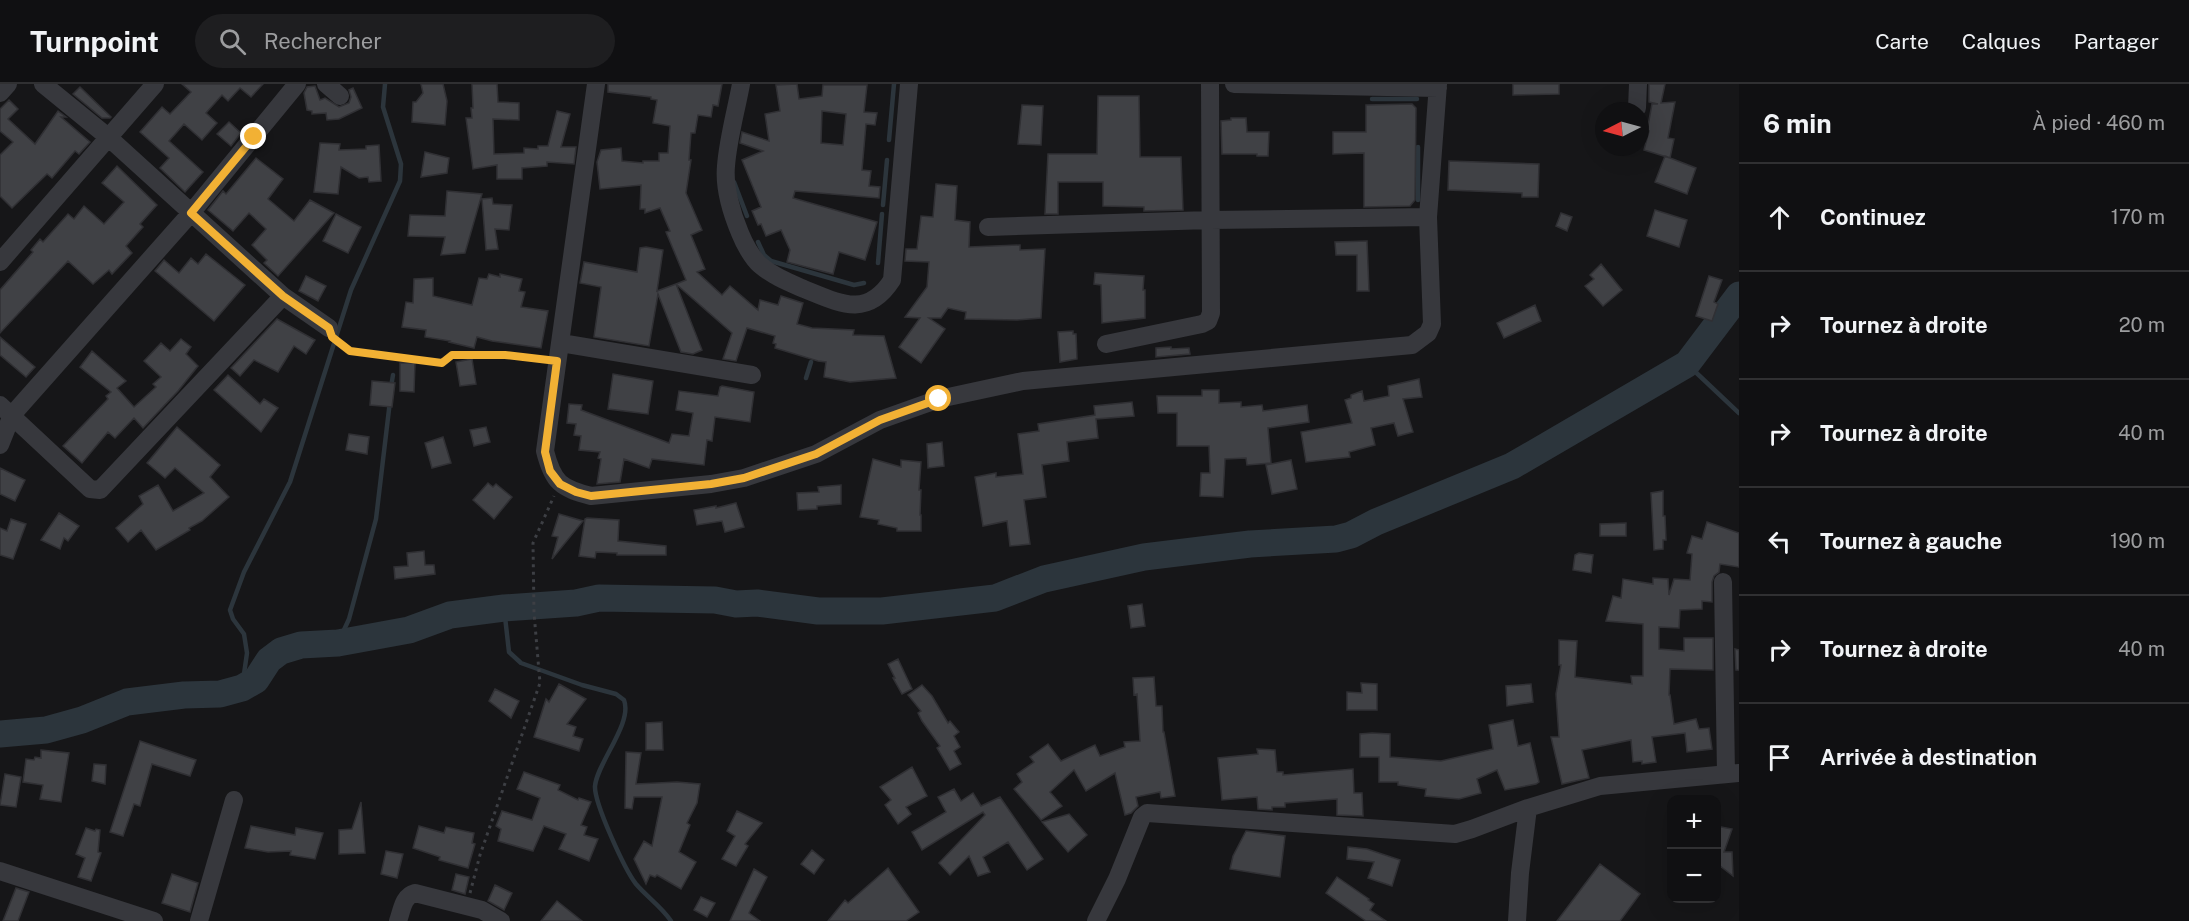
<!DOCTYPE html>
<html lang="fr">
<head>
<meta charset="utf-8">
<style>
  body { margin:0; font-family:"Public Sans",sans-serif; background:#1e1e20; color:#f1f3f6 }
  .controls { position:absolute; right:18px; bottom:18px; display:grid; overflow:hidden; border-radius:12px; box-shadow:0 6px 24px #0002 }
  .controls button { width:54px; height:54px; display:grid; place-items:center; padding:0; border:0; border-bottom:2px solid #303032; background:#101012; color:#f1f3f6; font:30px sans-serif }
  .compass { position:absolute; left:1595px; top:18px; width:54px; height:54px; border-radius:50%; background:#101012; box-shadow:0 6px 24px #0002; rotate:264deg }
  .stop { position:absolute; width:18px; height:18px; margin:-14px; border:4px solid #f2b134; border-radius:50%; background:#fff }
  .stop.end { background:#f2b134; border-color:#fff; box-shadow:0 2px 6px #0008 }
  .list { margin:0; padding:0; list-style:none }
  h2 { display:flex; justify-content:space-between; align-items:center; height:78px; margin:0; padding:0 24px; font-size:26px }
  h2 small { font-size:20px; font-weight:400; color:#9c9d9f }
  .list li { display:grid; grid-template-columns:39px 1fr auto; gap:18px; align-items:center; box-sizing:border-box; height:108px; padding:0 24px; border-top:2px solid #303032 }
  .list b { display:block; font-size:22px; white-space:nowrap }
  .list em { font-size:20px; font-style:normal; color:#9c9d9f }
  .icon { flex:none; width:33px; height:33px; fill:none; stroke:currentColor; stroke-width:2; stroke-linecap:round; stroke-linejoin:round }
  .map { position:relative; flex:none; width:1739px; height:837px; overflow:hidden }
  header { display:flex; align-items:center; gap:36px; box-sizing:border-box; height:84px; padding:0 30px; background:#101012; border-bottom:2px solid #303032 }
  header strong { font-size:28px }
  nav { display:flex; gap:33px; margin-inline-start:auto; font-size:21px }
  .search { width:420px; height:54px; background:#1e1e20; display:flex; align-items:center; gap:15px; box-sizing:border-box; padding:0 21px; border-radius:33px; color:#9c9d9f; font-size:22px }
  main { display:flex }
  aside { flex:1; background:#101012 }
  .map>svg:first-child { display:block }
</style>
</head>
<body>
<header>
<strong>Turnpoint</strong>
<div class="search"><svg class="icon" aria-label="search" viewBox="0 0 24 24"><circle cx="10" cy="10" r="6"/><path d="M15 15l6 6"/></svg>Rechercher</div>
<nav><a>Carte</a><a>Calques</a><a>Partager</a></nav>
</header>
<main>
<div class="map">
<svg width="1739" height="837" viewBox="0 0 1739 837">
  <rect width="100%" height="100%" fill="#161618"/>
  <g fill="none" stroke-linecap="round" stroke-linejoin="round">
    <path stroke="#2c353c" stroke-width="4.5" d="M1372,15h45
      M889,56l5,-56
      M1418,63v53
      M734,98l13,34
      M883,121l4,-45
      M758,158l6,13 7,6 83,24 10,-2
      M878,179l4,-49
      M1687,280l52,49
      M806,294l5,-16
      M391,303l2,-12
      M504,524l5,44 12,11 61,22 34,9 8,6c9,23 -27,63 -29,86 -1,17 30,84 41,98 11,13 26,23 35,37
      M338,559l11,-24 27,-100 14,-118
      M242,604l5,-35 -3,-19 -11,-15 -3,-9 14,-38 46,-90 61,-192 49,-109 1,-17 -18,-57 2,-23"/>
    <path stroke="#2c353c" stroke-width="27" d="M0,650l46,-4 36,-10 45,-18 57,-7 36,-1 22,-6 14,-8 13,-20 12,-9 20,-6 37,-2 71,-13 41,-15 54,-7 72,-5 23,-5 116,2 21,4 21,-1 61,8h64l113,-13 49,-19 100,-22 106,-13 86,-5 15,-4 25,-13 136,-56 175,-102 52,-69"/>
  </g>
  <path fill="#404145" stroke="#303034" stroke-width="1.5" fill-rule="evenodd" d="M182,0h81l-12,13 -11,-9 -12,13 -6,-6 -16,18 11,10 -15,17 -18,-16 -15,17 34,31 -18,20 -25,-24 9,-10 -29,-26 22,-25 8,7 21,-22z
    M421,0h22l4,17 -2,24 -33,-3 1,-20h3l7,-9z
    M472,0h25l1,18 21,1v17l-26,-1 1,35 30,-1v-5l14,1v-3h10l9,-35 13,3 -9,33h15l-2,17 -27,-2v4l-25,2v11h-25v-14l-24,4 -7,-51h6l-1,-10h2z
    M608,0h114l-4,22 -5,-1 -2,12 -13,-2 -3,18h-4l-2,27h2l-5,33 16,37 -11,5 14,34 -8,3 25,23 8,-9 28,24 2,-10 18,5 3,-9 22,7 -6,21 15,4 42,2 -1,5 31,1 12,42 -46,4 -26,-5 2,-15 -8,-1 -43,-13 1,-4 -3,-1 2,-7 -28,-8 -11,33 -13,-2 9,-26 -56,-49 10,-4 -20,-48 4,-1 -10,-23 -15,5v-4h-5l1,-24 -41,4 -3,-27 4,-12 20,-2 1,13 21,2v-2h16v-8h9l2,-27 -17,-3 4,-23 -6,-1v-2l-43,-5z
    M797,0l2,15 23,-3 1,-11h44l-3,27 13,1 -2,12 -9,-1 -4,46 9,1 -2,15 11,1 -1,11 -84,-7 -2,7 84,24 -12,38 -26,-8 -6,22 -46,-12 3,-12 -9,-20 -15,6 -5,-12 -3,1 -6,-14 9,-4 -19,-47 21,-9 -23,-8 2,-11 27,9 -4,-27 15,-3 -4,-26zM822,27l24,3 -3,31 -22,-2z
    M1513,0h46v10l-46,1z
    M1649,0h16l-4,19 14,-1 -7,36 6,1 -4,19 -26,-8 5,-19h-2l5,-27h6l-9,-2z
    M315,2l5,14 5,-2 14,9 10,-4 2,-6 -2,-7 4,-2 9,20 -23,11 -12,1 -1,-7 -14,1v-3l-5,-1 -3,-17 3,-6z
    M80,3l31,30 -1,1h-8l-29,-24z
    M1098,12h41l1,61h41l2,53 -39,1v-4l-41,-1v-24h-45v32h-13l3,-60h49z
    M9,16l9,9 -10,10 27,25 23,-33 8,6h-5l29,25 -11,12 -4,-3 -23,27 -5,-4 -35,34 -12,-12v-41l13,-13 -13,-11v-22z
    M1412,20l4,4 -1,92 -5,6 -46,1v-54l-31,1v-22h33v-27z
    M1022,21l21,1 -2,39 -23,-1z
    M1231,34h15l1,14h22l-1,24h-11v-2h-35l-1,-33 10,-1z
    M229,38l12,11 -10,13 -14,-12z
    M320,59l20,1 -1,6 27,-1v-3l13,-1 2,36 -12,1 -1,-5 -9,1 -18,-11 -3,27 -24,-2z
    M425,68l24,6 -2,15 -26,4z
    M1665,72l31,12 -9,26 -32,-12z
    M256,74l27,21 -15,20 26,22 16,-21 24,13 -56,63 -14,-13 3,-3 -15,-15 14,-16 -17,-16 -16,18 -25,-21 15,-19 3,3z
    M1449,77l90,3 -1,33h-16v-4l-74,-3z
    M117,82l40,39 -17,19 3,3 -17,19 6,7 -20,21 -3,-4 -16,14 -25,-23 -68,72v-43l33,-38 -2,-2 9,-11 3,3 25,-28 6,5 10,-13 20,18 20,-22 -22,-19z
    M936,100l21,2 -2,34 15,2 -1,25 51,-2v5l25,-1 -4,69 -24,2 -52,-1 1,-7 -18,-4 -7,10h-12l16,11 -24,34 -22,-16 21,-29 -15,-1 22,-30 2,-25 -24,-1 1,-12h11l4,-33 12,1z
    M447,107l35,3 -17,59 -24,2 4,-18 -37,-1 2,-21 35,1z
    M492,114l1,6 19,1 -3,25 -14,-1 3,20 -12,1 -4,-51z
    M1655,126l32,10 -8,27 -32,-11z
    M1561,129l11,4 -5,14 -11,-5z
    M336,130l25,13 -13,26 -25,-12z
    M1367,157l2,50h-12v-36h-21l-1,-13z
    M646,163l17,3 -6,41 19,-7 26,66 -9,4 -12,-2 -23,-58 -9,52 -55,-9 7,-50 -21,-4 4,-21 53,10 3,-24z
    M206,170l39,31 -31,36 -59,-50 9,-11 15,13 12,-15 7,6z
    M1601,180l21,26 -19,16 -18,-20 9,-7 -4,-4z
    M1095,189l49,3 -1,14h2v28l-43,5 -1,-38 -7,-1z
    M489,190l11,3v-3l22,5 -3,12 6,1 -4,15 27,4 -7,37 -49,-7 -15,-4 -3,11 -25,-6 1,-1 -25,-4 1,-7 -24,-3 4,-25 7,1 1,-24 19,-1v18l39,9 7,-27 8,1z
    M306,192l20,10 -8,15 -19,-10z
    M1709,192l13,4 -8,22 4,2 -6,17 -16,-5z
    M1535,221l6,16 -37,17 -7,-15z
    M277,235l38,21 -9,14 -12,-8 -16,26 -24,-12 -14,16 -9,-8z
    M1073,247v3h3l1,25 -17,3 -2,-30z
    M0,253l35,30 -9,10 -26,-22z
    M181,255l10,8 -5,7 12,12 -20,25 -35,37 -9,-10 -19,20 -7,-6 -26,31 -19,-17 45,-47 -2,-3 5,-4 -31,-25 12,-16 34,30 -9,7 17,19 22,-20 -3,-3 8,-7 -17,-16 17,-18 9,8z
    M1171,263v2l18,-1 1,6 -34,3v-9z
    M472,275l4,25 -16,2 -4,-24z
    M400,279h15l-1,29 -14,-1z
    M613,290l40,7 -5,33 -40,-5z
    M228,291l32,29 4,-5 14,9 -17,24 -47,-42z
    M1419,295l3,18 -19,2 10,33 -15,4 -4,-13 -23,5 4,17 -26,7 1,5 -44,5 -5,-30 51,-9 -7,-23 6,-2v-3l11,-4 2,10 25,-5 -1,-10z
    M372,297l23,2 -3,24 -22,-2z
    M722,302l32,6 -4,30 -35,-5 -3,24 -5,-1 -3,25 -52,-6 -3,9 -25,-9 -4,23 -23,2 4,-25 -3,-1 2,-6 -21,-2 2,-14 -7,-1 2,-11 -9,-1 2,-19 13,1 -1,5 88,33 3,-9 17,2 4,-23 -17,-3 3,-19 39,5 2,-9z
    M1202,306h17v13l22,-1v5l21,-2 1,6 44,-6 2,17 -41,6 3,35 -24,2 -1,-7 -21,1 -2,38 -23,-1 1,-23h9l-1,-27h-32v-33h-19l-1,-17h45z
    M1132,318l2,14 -38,3 2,19 -31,4 2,19 -27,4 4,32 -22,3 6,44 -20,2 -3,-25 -24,5 -8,-49 21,-4v4l27,-3 -5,-40 21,-3 -1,-7 57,-9 -1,-9z
    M177,343l43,38 -10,12 19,20 -27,24 -13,7 1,2 -34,20 -15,-20 -13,12 -12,-14 27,-24 -4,-8 19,-11 15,26 31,-18 -29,-25 -10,10 -18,-15z
    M486,343l4,15 -16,4 -4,-16z
    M349,350l20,3 -2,17 -21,-4z
    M443,353l8,26 -19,5 -7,-25z
    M942,358l2,24 -16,2 -1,-24z
    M873,375l28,8v-7l20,2 -2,28h2l-1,25h1v16h-24v-3l-19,-4 1,-4 -19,-3z
    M1291,376l6,29 -25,5 -6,-29z
    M0,384l25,12 -10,21 -15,-7z
    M488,399l5,4 3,-3 16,13 -18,22 -21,-19z
    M841,401v19l-24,2v3l-19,1 -1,-17 22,-1 -1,-5z
    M1663,407v25h2l1,24h-3v9l-9,1 -3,-57z
    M736,419l8,24 -19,5 -3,-11 -25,4 -3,-15 22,-4v2z
    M59,429l20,13 -11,15 -4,-3 -4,11 -19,-9z
    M559,430l24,7 -31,38 6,-22 -6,-1z
    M587,434l32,2 -1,21 48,5v9h-49v-2l-21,-1 -1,6 -16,-2 6,-37z
    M11,435l15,5 -13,35 -13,-4v-27l7,3z
    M1707,438l32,11v34l-19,-3 -1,8 -5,4 -2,6v20l-10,-1v8l-22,1 -1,18 -20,-1v22l25,2v-13h29v32l-43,-1 -1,26h1l4,29 22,-5 3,10 10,-1 3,21 -25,3 -2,-19 -33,4 4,25 -14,2v-3l-9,1 -2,-22 -49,10 7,28 -27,6 -11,-47h8l-3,-43 5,-29h-2v-25l18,1 -2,36 57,7 -1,-8h12v-52l-37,-3 7,-25 8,2 2,-19 30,5v-6l15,1 1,16 5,-16 16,1 2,-26 -5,-1 5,-17 10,3z
    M1626,439v13h-26v-12z
    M424,467l1,14h9l1,9 -40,5 -1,-12 14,-1 -1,-13z
    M1579,469l14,2 -2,18 -18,-3 2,-15z
    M1142,520l3,22 -14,2 -3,-22z
    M1735,565l4,1v20h-3z
    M898,575l14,30 -10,5 -9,-16h2l-7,-14z
    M1154,593l2,29h6l1,26h1l11,64 -14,2 -1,-6 -24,5 2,9 -7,7 -6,2 -10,-42 -29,18 -12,-21 -24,22 12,14 -21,14 -27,-31 8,-7 -5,-8 17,-12 -4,-5 18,-13 13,17 34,-16 5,11 25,-9 -1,-5 16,-1 -3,-47 -3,1 -1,-17z
    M1361,599l16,1v26h-30v-18l15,1z
    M559,600l27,15 -19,25 9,3 -3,9 10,3 -4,12 -45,-14 12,-38 3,3z
    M1531,600l2,18 -26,4 -1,-20z
    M922,601l10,11 16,27 2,-2 9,11 -5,4 6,11 -6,4 7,13 -11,6 -13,-22 3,-2 -18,-25 -4,-8 3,-2 -13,-16z
    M495,605l24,12 -8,17 -22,-17z
    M1513,636l5,26 12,-3 9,39 -3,2 -31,6 -8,-20 -20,9 4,14 -22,6 -34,-3 1,-7 -28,-4v-3h-19v-25h-19v-23l12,-1 18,1v23l51,4 52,-12 -4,-24z
    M662,638l1,28h-17v-27z
    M140,657l56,19 -6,16 -38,-12 -12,42 -6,-2 -11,32 -13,-4z
    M1257,665l18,1 2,22h6v3l70,-6 1,24h8l1,23 -26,-1v-16l-52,4v4h-13v3l-14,-1 -1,-12 -35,3 -4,-42 40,-4z
    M41,666l28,3 -8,49 -21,-3 3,-14 -20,-3 3,-23 8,1 1,-3 6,1z
    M626,668l15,1 -5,31 41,-2 23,2 -3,19 -10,20 3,2 -11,27 17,10 -15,27 -24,-14 -2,2 -5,-2 -4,9 -12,-25 10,-18 8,5 10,-49h-28l-2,12 -7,-1z
    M94,680l12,1 -1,19 -13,-3z
    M912,683l15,29 -21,11 5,7 -13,10 -13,-19 6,-5 -11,-13z
    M524,688l36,13 -2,5 20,10 1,-2 12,4 -10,23 6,2 -3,8 14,4 -9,22 -30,-12 7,-15 -22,-8 -11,25 -35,-10 3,-12 -5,-3 6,-15 30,9 8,-22 -23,-9z
    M5,690l16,3 -5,30 -16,-2z
    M954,705l7,12 12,-8 8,13 19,-9 43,62 -16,11 -19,-28 -25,15 7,15 -12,4 -9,-20 -19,19 -11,-12 46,-48 -2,-3 -61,38 -10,-18 34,-20 -8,-15z
    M361,718l4,51 -26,1v-24l13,-1z
    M737,727l25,12 -17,21 3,2 -12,20 -14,-7 13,-23 -8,-5z
    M1069,730l18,21 -19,17 -26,-30z
    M251,742l44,9 1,-7 27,5 -8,26 -25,-4 1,-4 -23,1 -23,-4z
    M419,742l25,7 2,-6 28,6 -2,10 3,1 -7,24 -29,-8 1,-3 -27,-9z
    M1716,742l16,3 -8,23h8l1,24 -13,-10 -1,3h-3z
    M86,744l9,3 1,-2 4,1 -2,22 3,1 -10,28 -13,-4 7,-19 -9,-4z
    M1246,747l39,5 -5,41 -50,-8 3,-13z
    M1348,763l19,2 33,11 -8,26 -24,-8 6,-16 -27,-3z
    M812,766l12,10 -10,14 -13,-10z
    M386,767l17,3 -6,24 -16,-4z
    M1600,780l40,30 -20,27h-63z
    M888,784l31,44 -13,9h-78l17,-21 3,3z
    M754,785l13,8 -18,36 11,8h-30z
    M172,790l26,9 -8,29 -28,-9z
    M456,790l13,3 -4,17 -13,-4z
    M1337,793l32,22 -1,1 6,4 -4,6 16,11h-20l-40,-28z
    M495,801l17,8 -8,17 -16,-9z
    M16,804l13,4 -11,29h-15z
    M701,813l14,6 -8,14 -13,-7z
    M557,817l25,20h-41z"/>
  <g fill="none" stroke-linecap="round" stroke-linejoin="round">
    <path stroke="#3d3f44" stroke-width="3" stroke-dasharray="3 4.5" stroke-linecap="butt" d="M338,258l12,9 92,12 10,-8h53l38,4
      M470,809l10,-38 60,-172 -6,-70 -1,-70 21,-47"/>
    <path stroke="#37383d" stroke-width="18" d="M43,0l65,53 175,159 46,32
      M326,0l14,12
      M596,0l-51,367c8,32 16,37 46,45l120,-12 33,-6 72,-24 64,-34 59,-21 84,-18 389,-36 16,-12 4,-9 -4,-107 10,-133
      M741,0c-5,27 -13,55 -15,82 -2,21 6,48 14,67 4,10 12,25 20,32 13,11 28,17 44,24 35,14 63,30 88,-9l17,-196
      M1234,0l204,4
      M0,9l8,-9
      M1637,24l1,-24
      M988,143l222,-7 218,-3
      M0,178l155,-178
      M561,259l191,32
      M1106,260l96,-20 6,-3 3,-8 -1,-229
      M0,321l90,84 10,1 183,-194
      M0,361l12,-30 179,-202 106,-129
      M1723,498l3,192
      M0,787l154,50
      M199,837l35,-121
      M398,837c4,-11 5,-25 17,-28l67,17 19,11
      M1096,837l21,-42 25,-62 5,-4 308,21 17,-5 56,-21 72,-22 139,-13
      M1517,837l3,-48 8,-65"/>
  </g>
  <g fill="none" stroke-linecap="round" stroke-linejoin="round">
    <path stroke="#f2b134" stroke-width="8" d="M254,53l-63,76 92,83 46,32 3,9 18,14 92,12 10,-8h53l52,6 -12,91 5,19 10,13 16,8 15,4 120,-12 33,-6 72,-24 64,-34 59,-21"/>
  </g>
</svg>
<div class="controls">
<button>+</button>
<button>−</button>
</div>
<svg class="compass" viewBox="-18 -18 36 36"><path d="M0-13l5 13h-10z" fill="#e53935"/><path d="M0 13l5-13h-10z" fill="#9c9d9f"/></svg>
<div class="stop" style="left:939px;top:315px"></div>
<div class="stop end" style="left:254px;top:53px"></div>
</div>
<aside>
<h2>6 min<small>À pied · 460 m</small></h2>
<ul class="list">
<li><svg class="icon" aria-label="ahead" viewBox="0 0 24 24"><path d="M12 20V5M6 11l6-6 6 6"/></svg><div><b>Continuez</b></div><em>170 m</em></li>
<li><svg class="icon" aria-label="right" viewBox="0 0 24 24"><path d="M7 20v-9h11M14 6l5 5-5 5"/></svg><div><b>Tournez à droite</b></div><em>20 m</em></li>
<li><svg class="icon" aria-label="right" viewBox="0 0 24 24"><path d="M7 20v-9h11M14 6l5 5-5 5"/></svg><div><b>Tournez à droite</b></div><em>40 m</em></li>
<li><svg class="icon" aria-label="left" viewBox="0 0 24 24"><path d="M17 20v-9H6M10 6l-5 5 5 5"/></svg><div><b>Tournez à gauche</b></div><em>190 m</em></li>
<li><svg class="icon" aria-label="right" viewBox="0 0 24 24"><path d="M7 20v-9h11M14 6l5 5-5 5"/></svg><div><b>Tournez à droite</b></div><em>40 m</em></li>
<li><svg class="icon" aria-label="arrive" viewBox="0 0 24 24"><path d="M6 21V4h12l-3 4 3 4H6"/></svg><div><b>Arrivée à destination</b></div></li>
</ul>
</aside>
</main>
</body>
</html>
